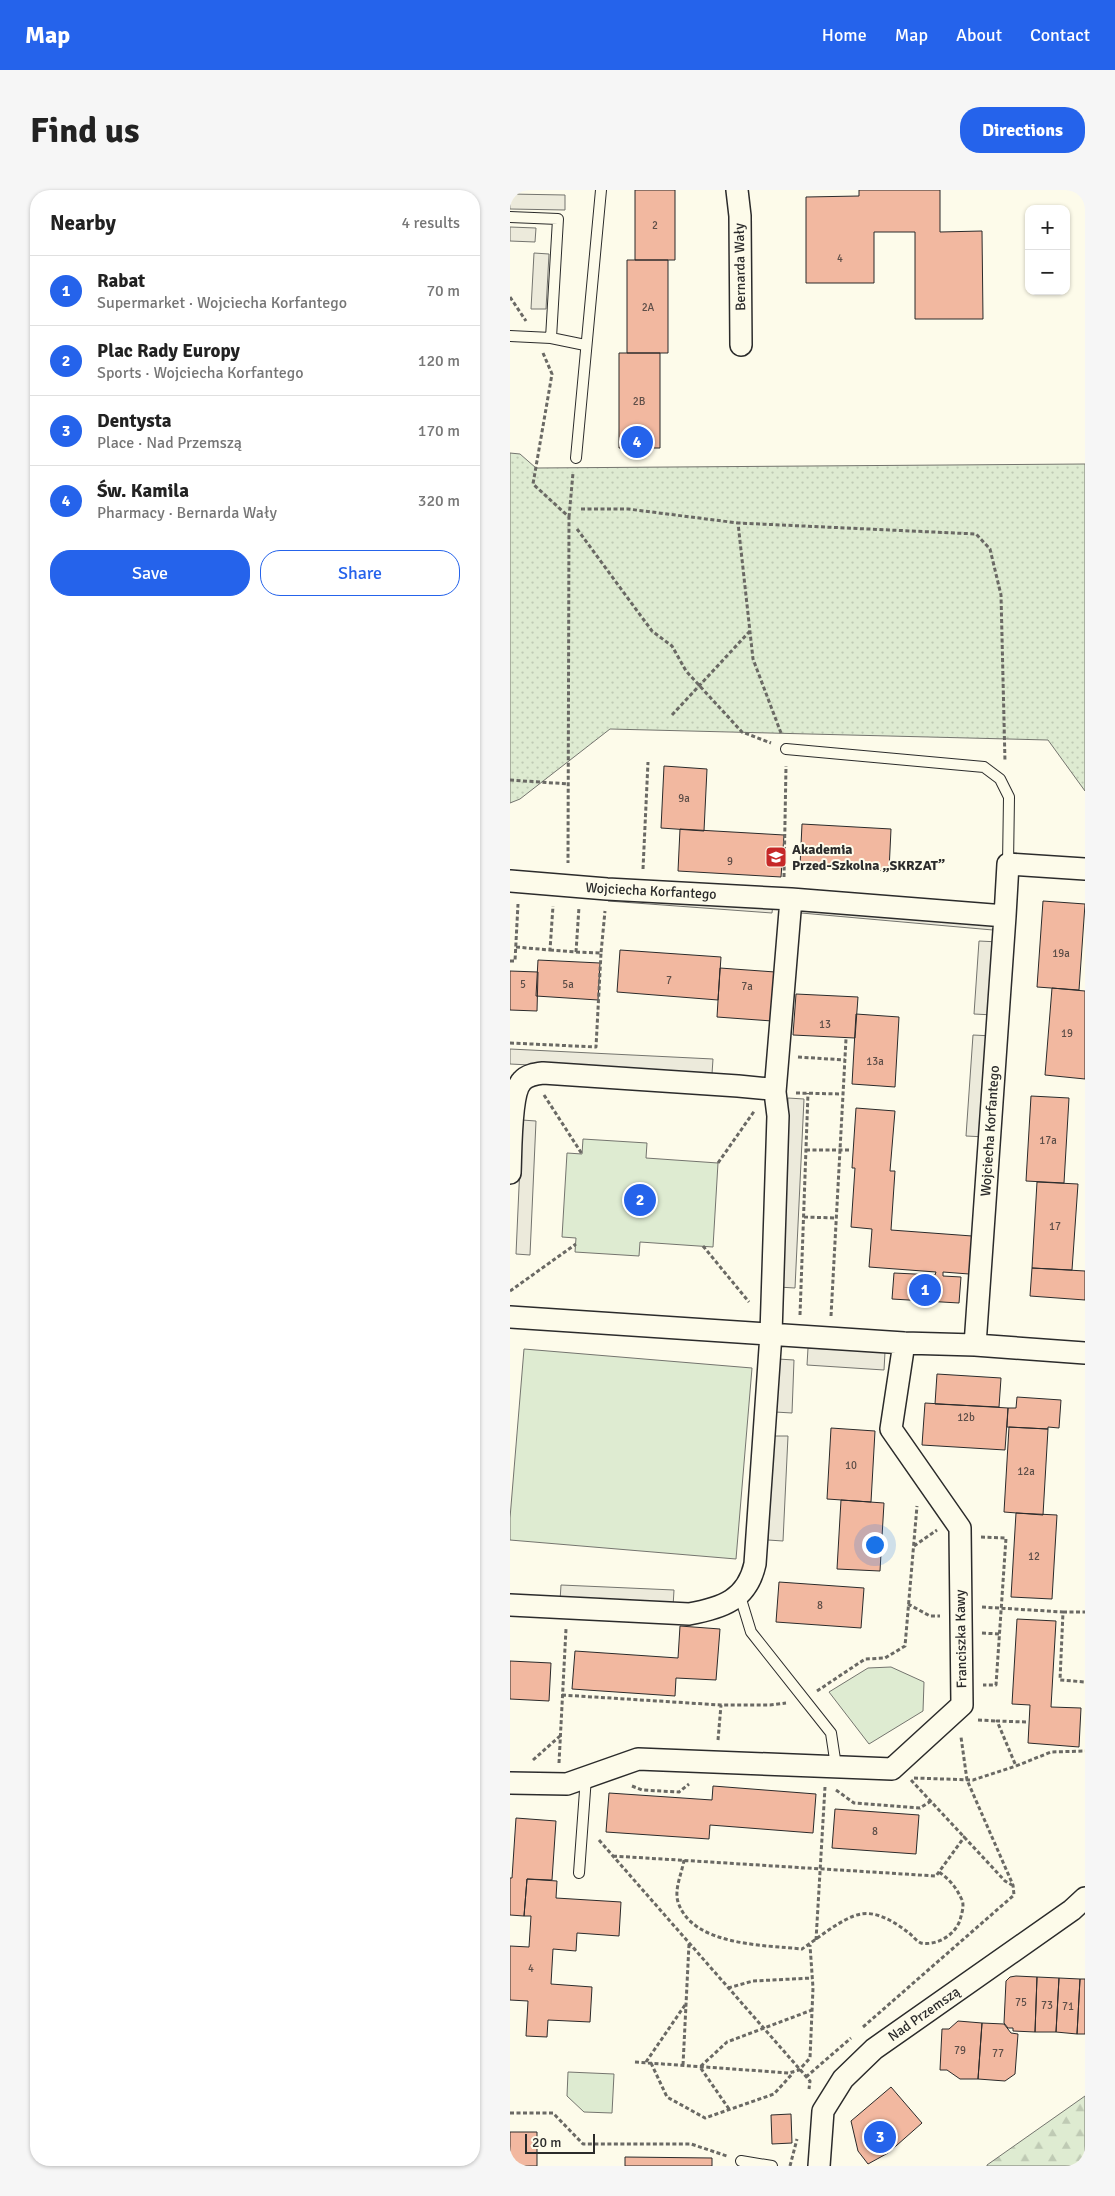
<!DOCTYPE html>
<html lang="en">
<head>
<meta charset="utf-8">
<style>
  body { margin:0; font-family:Signika,sans-serif; background:#f6f6f6; color:#222 }
  .controls { position:absolute; right:15px; top:15px; display:grid; overflow:hidden; border-radius:10px; box-shadow:0 1px 4px #0004 }
  .controls button { width:45px; height:45px; display:grid; place-items:center; padding:0; border:0; border-bottom:1px solid #e0e0e0; background:#fff; color:#222; font:25px sans-serif }
  .scale { position:absolute; left:15px; bottom:12px; width:70px; box-sizing:border-box; padding-left:5px; border:2px solid #2b2b2b; border-top:0; font-size:14px; line-height:18px; white-space:nowrap; color:#2b2b2b; -webkit-text-stroke:4px #fdfbea; paint-order:stroke }
  .you { position:absolute; left:364px; top:1354px; width:18px; height:18px; margin:-12px; border:4px solid #fff; border-radius:50%; background:#1a73e8; box-shadow:0 0 0 8px #1a73e833 }
  .badge { display:grid; place-items:center; width:32px; height:32px; border-radius:50%; background:#2563eb; color:#fff; font-size:16px; font-weight:700 }
  .pin { position:absolute; translate:-50% -50%; border:2px solid #fff; box-shadow:0 1px 5px #0006 }
  .list { margin:0; padding:0; list-style:none }
  h2 { display:flex; justify-content:space-between; align-items:center; height:65px; margin:0; padding:0 20px; font-size:21px }
  h2 small { font-size:16px; font-weight:400; color:#767676 }
  .list li { display:grid; grid-template-columns:32px 1fr auto; gap:15px; align-items:center; box-sizing:border-box; height:70px; padding:0 20px; border-top:1px solid #e0e0e0 }
  .list b { display:block; font-size:19px; white-space:nowrap }
  .list p { margin:0; font-size:16px; white-space:nowrap; color:#767676 }
  .list em { font-size:16px; font-style:normal; color:#767676 }
  .actions { display:flex; gap:10px; padding:15px 20px }
  .actions a { flex:1; padding:11px 0; border:1px solid #2563eb; border-radius:20px; text-align:center; font-size:18px; color:#2563eb }
  .actions .main { background:#2563eb; color:#fff }
  .map { position:relative; flex:none; width:575px; height:1976px; overflow:hidden; border-radius:20px }
  header { display:flex; align-items:center; gap:30px; box-sizing:border-box; height:70px; padding:0 25px; background:#2563eb; color:#fff }
  header strong { font-size:24px }
  nav { display:flex; gap:28px; margin-inline-start:auto; font-size:18px }
  .intro { display:flex; align-items:center; justify-content:space-between; box-sizing:border-box; height:120px; padding:0 30px }
  h1 { margin:0; font-size:35px }
  .button { padding:12px 22px; border-radius:20px; background:#2563eb; color:#fff; font-size:18px; font-weight:700 }
  main { display:flex; gap:30px; padding:0 30px }
  aside { flex:1; background:#fff; border-radius:20px; box-shadow:0 1px 4px #0004 }
  .map>svg:first-child { display:block }
</style>
</head>
<body>
<header>
<strong>Map</strong>
<nav><a>Home</a><a>Map</a><a>About</a><a>Contact</a></nav>
</header>
<div class="intro"><h1>Find us</h1><a class="button">Directions</a></div>
<main>
<aside>
<h2>Nearby<small>4 results</small></h2>
<ul class="list">
<li><span class="badge">1</span><div><b>Rabat</b><p>Supermarket · Wojciecha Korfantego</p></div><em>70 m</em></li>
<li><span class="badge">2</span><div><b>Plac Rady Europy</b><p>Sports · Wojciecha Korfantego</p></div><em>120 m</em></li>
<li><span class="badge">3</span><div><b>Dentysta</b><p>Place · Nad Przemszą</p></div><em>170 m</em></li>
<li><span class="badge">4</span><div><b>Św. Kamila</b><p>Pharmacy · Bernarda Wały</p></div><em>320 m</em></li>
</ul>
<div class="actions"><a class="main">Save</a><a>Share</a></div>
</aside>
<div class="map">
<svg width="575" height="1976" viewBox="0 0 575 1976">
  <defs>
    <pattern id="grass-dots" width="8" height="8" patternUnits="userSpaceOnUse" patternTransform="scale(1.25)"><rect width="8" height="8" fill="#deebd1"/><path d="M2 2h.1M6 6h.1" fill="none" stroke="#bfcab4" stroke-width="1.8" stroke-linecap="round"/></pattern>
    <pattern id="forest-firs" width="22" height="20" patternUnits="userSpaceOnUse" patternTransform="scale(1.25)"><rect width="22" height="20" fill="#deebd1"/><path d="M5 1l3.5 6h-7zM16 11l3.5 6h-7z" fill="#bfcab4"/></pattern>
  </defs>
  <rect width="100%" height="100%" fill="#fdfbea"/>
  <path fill="url(#grass-dots)" stroke="#74746e" d="M0,263l10,1 16,14 549,-4v327l-37,-51 -438,-11 -90,70 -10,4z"/>
  <path fill="url(#forest-firs)" stroke="#74746e" d="M575,1906v70h-98v-1z"/>
  <path fill="#deebd1" stroke="#74746e" d="M73,949l64,4 -1,15 72,5 -5,84 -73,-5 -1,14 -64,-4 1,-14 -14,-1 5,-84 15,1z
    M14,1159l228,19 -16,191 -226,-19v-22z
    M381,1477l33,15 -1,29 -54,33 -40,-52 39,-24z
    M58,1882l46,2 -2,39 -28,-1 -17,-16z"/>
  <path fill="#eceadb" stroke="#74746e" d="M0,4l55,1v15l-55,-1z
    M0,37l26,1 -1,14 -25,-1z
    M24,63l15,1 -3,55h-15z
    M99,702l164,10 -1,11 -164,-12z
    M282,709l209,17 3,15 -214,-19z
    M469,751l20,1 -5,73 -20,-1z
    M463,845l20,1 -7,101 -20,-1z
    M0,859l203,10 -1,15 -202,-10z
    M278,908l16,1 -9,189 -17,-1z
    M12,930l14,1 -6,134 -14,-1z
    M298,1158l77,4 -1,18 -77,-5z
    M268,1169l16,1 -2,53 -17,-1z
    M263,1246h15l-5,105 -15,-1z
    M51,1395l113,5 -1,17 -113,-6z"/>
  <path fill="#f2b8a0" stroke="#2b2b2b" d="M125,0h40v70h-40z
    M349,0h81v42l42,-1 1,88h-68v-87h-41v51h-68v-86l53,-1z
    M117,70h41v93h-41z
    M109,163h41v95h-41z
    M154,576l43,3 -3,62 -43,-3z
    M292,634l89,5 -2,42 -89,-5z
    M170,639l104,6 -3,42 -103,-6z
    M533,711l42,3 -6,86 -42,-3z
    M110,760l101,7 -3,43 -101,-8z
    M28,770l62,3 -2,37 -62,-4z
    M210,778l55,4 -3,49 -55,-4z
    M0,781l28,1 -1,39 -27,-1z
    M542,798l33,3v88l-40,-4z
    M286,804l62,3 -3,41 -62,-3z
    M346,824l43,3 -4,70 -43,-3z
    M521,906l38,2 -5,85 -38,-2z
    M346,918l39,3 -5,60h5l-4,59 81,6 -3,38 -26,-2v4l18,1 -2,26 -67,-4 2,-26 41,2 1,-3 -67,-5 3,-38 -21,-2 4,-59h-3z
    M527,992l41,2 -6,86 -40,-2z
    M522,1078l53,3v29l-55,-4z
    M427,1184l64,4 -2,29 -64,-3z
    M507,1207l44,3 -2,28 -11,-1v2l-41,-2 1,-19h8z
    M415,1213l83,5 -3,42 -83,-5z
    M499,1237l39,2 -5,86 -39,-3z
    M321,1238l44,3 -4,71 -44,-3z
    M331,1310l43,3 -4,68 -43,-2z
    M506,1323l41,2 -5,84 -41,-2z
    M269,1392l85,6 -3,40 -85,-6z
    M507,1429l39,2 -5,86 30,1 -2,39 -51,-4 2,-38 -18,-1z
    M170,1436l40,3 -4,51 -40,-2 -1,18 -103,-7 3,-38 103,7z
    M0,1471l41,2 -2,38 -39,-2z
    M203,1596l103,8 -3,39 -103,-8 -1,14 -103,-7 3,-39 103,7z
    M325,1619l84,6 -3,39 -84,-6z
    M6,1628l40,3 -4,59 -25,-1 -3,37 -14,-1v-37h2z
    M17,1689l30,2 -1,17 65,4 -2,34 -42,-3 -1,18 -23,-2 -2,35 41,3 -2,35 -42,-2 -1,17 -21,-1 2,-35 -18,-1v-54l19,1 2,-31h-7z
    M506,1786l21,1 -2,55 -22,-1v-3h-5l-4,-5 2,-42 4,-4z
    M527,1787l22,1 -3,54h-21z
    M549,1788l21,1 -3,55 -21,-2z
    M570,1789h5v55h-8z
    M448,1831l24,2 -4,56h-18l-13,-9h-7l2,-41h7z
    M472,1833l22,1 7,9 7,1 -3,40 -10,7 -27,-2z
    M381,1897l31,36 -34,30 -20,11 -10,-13 -7,-30z
    M281,1924l1,29 -20,1 -1,-29z
    M0,1942h27v34h-27z
    M115,1967l87,1v8h-87z"/>
  <g fill="none" stroke-linecap="round" stroke-linejoin="round">
    <g stroke="#2b2b2b" stroke-width="12">
      <path id="lane" d="M0,27l48,2 -7,119
        M0,146l41,2 34,7
        M66,268l25,-268
        M276,559l198,18 16,12 9,18 -1,67
        M230,1406l11,36 80,101 5,33
        M69,1683l7,-96
        M231,1971l31,5"/>
    </g>
    <g stroke="#2b2b2b" stroke-width="24">
      <path id="street" d="M227,0l3,26 1,129
        M0,691l97,8 184,10 -16,193
        M281,709l214,17 -30,429
        M495,726l3,-52 77,5
        M0,983c1,-19 0,-80 12,-92 5,-6 13,-7 21,-8l195,13 32,3 5,3 3,24 -7,218 -16,230c-8,36 -33,44 -66,50l-179,-9
        M0,1127l394,26 71,2 110,8
        M0,1593l57,1 71,-25 254,10 70,-64 -2,-177 -69,-99 13,-86
        M309,1976l4,-55 20,-32 31,-30 198,-139 13,-12"/>
    </g>
    <path stroke="#6a6964" stroke-width="3" stroke-dasharray="4 2.5" stroke-linecap="butt" d="M0,107l16,24
      M33,163l9,21 -19,110 36,33 -1,346
      M71,319h47l110,14
      M59,327l4,-44
      M67,339l75,102 20,15 14,25 56,61 29,11
      M162,525l78,-84
      M271,543l-28,-74 -15,-136 238,11 14,15 11,46 4,167
      M0,590l59,4
      M133,679l5,-107
      M274,687l2,-111
      M6,757l34,3 3,-44
      M40,760l26,2 3,-45
      M66,762l25,1 4,-42
      M0,771h5l3,-57
      M0,853l86,4 5,-94
      M288,867l47,3
      M286,903l47,1
      M34,905l38,59
      M296,960h43
      M208,973l37,-53
      M294,1027l32,1
      M193,1056l46,56
      M0,1101l66,-47
      M290,1125l8,-222
      M321,1126l15,-277
      M471,1347l25,1 -10,147h-13
      M404,1356l23,-16
      M398,1414l22,12h10
      M472,1417l81,5 -3,68 25,2
      M553,1422h22
      M472,1443l17,1
      M307,1501l48,-32 20,-1 20,-12 12,-140
      M52,1505l159,10h49l16,-2
      M468,1530l19,1
      M516,1532l-29,-1 19,45 35,-14 34,-1
      M208,1550l3,-35
      M23,1570l27,-24
      M49,1573l7,-134
      M404,1588l59,2 43,-14
      M401,1590l94,101 7,4
      M122,1596l10,4 37,2 10,-8
      M326,1600l18,13 66,5 11,-7
      M89,1650l211,241 -1,8
      M103,1666l323,20 29,-40
      M174,1670c-2,13 -10,29 -6,42 14,44 87,43 124,47 15,-10 41,-32 59,-35 17,-3 35,9 48,19 4,3 7,8 12,10 16,3 34,-8 39,-23 2,-7 5,-16 1,-22 -5,-11 -12,-19 -22,-26
      M306,1750l9,-153
      M218,1798l25,-7 59,-3
      M353,1837l151,-132 -1,-10 -46,-105 -6,-43
      M125,1872l154,11 10,-3 11,-12 3,-70 -3,-43
      M136,1872l39,-57
      M141,1873l16,34 38,21 69,-24 19,-21
      M173,1875l6,-121
      M296,1887l45,-39
      M219,1919l-29,-42 27,-25 85,-32
      M0,1923h43l30,31h108l36,12
      M280,1976l7,-27"/>
    <use href="#lane" stroke="#fdfbea" stroke-width="10"/>
    <use href="#street" stroke="#fdfbea" stroke-width="21"/>
  </g>
  <defs>
    <g id="school-square" transform="scale(1.125)"><rect x="-9" y="-9" width="18" height="18" rx="4" fill="#c62828" stroke="#fdfbea"/><path d="M0-5L7-2L0 1L-7-2ZM-4 1L0 2.5L4 1V4Q0 6-4 4Z" fill="#fff"/></g>
  </defs>
  <g fill-rule="evenodd">
    <use href="#school-square" x="266" y="667"/>
  </g>
  <g text-anchor="middle" dominant-baseline="central" stroke-width="4" stroke-linejoin="round" paint-order="stroke">
    <g font-size="11" fill="#5d4e48">
      <text x="145" y="35">2</text>
      <text x="330" y="68">4</text>
      <text x="138" y="117">2A</text>
      <text x="129" y="211">2B</text>
      <text x="174" y="608">9a</text>
      <text x="220" y="671">9</text>
      <text x="551" y="763">19a</text>
      <text x="159" y="790">7</text>
      <text x="13" y="794">5</text>
      <text x="58" y="794">5a</text>
      <text x="237" y="796">7a</text>
      <text x="315" y="834">13</text>
      <text x="557" y="843">19</text>
      <text x="365" y="871">13a</text>
      <text x="538" y="950">17a</text>
      <text x="545" y="1036">17</text>
      <text x="456" y="1227">12b</text>
      <text x="341" y="1275">10</text>
      <text x="516" y="1281">12a</text>
      <text x="524" y="1366">12</text>
      <text x="310" y="1415">8</text>
      <text x="365" y="1641">8</text>
      <text x="21" y="1778">4</text>
      <text x="511" y="1812">75</text>
      <text x="537" y="1815">73</text>
      <text x="558" y="1816">71</text>
      <text x="450" y="1860">79</text>
      <text x="488" y="1863">77</text>
    </g>
    <g font-size="14" fill="#2b2b2b" stroke="#fdfbea">
      <text transform="translate(230 77) rotate(-91)">Bernarda Wały</text>
      <text transform="translate(141 701) rotate(3)">Wojciecha Korfantego</text>
      <text transform="translate(480 941) rotate(-86)">Wojciecha Korfantego</text>
      <text transform="translate(451 1449) rotate(-91)">Franciszka Kawy</text>
      <text transform="translate(414 1824) rotate(-35)">Nad Przemszą</text>
    </g>
    <g font-size="14" font-weight="bold" fill="#2b2b2b" stroke="#fdfbea" text-anchor="start">
      <text x="282" y="659">Akademia<tspan x="282" dy="16">Przed-Szkolna „SKRZAT”</tspan></text>
    </g>
  </g>
</svg>
<div class="controls">
<button>+</button>
<button>−</button>
</div>
<div class="scale">20 m</div>
<div class="you"></div>
<div class="pin badge" style="left:415px;top:1100px">1</div>
<div class="pin badge" style="left:130px;top:1010px">2</div>
<div class="pin badge" style="left:370px;top:1947px">3</div>
<div class="pin badge" style="left:127px;top:252px">4</div>
</div>
</main>
</body>
</html>
